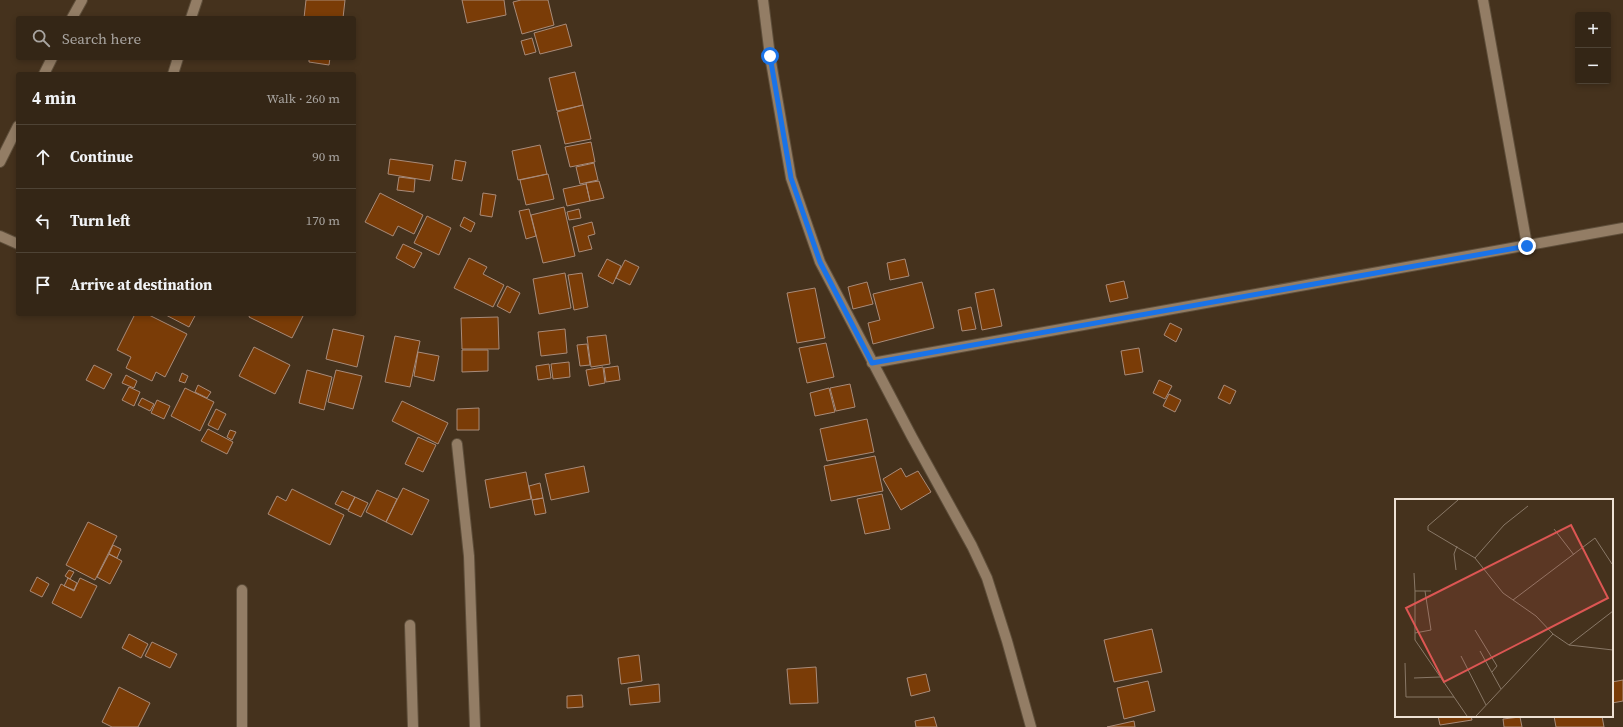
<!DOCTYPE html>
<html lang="en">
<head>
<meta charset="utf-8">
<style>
  body { margin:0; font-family:"Source Serif 4",serif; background:#3f3223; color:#f1f3f6 }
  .controls { position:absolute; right:12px; top:12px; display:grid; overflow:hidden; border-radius:4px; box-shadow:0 2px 6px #0003 }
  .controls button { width:36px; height:36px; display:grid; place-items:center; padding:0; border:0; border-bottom:1px solid #4e4335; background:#342616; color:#f1f3f6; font:20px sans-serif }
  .stop { position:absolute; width:12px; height:12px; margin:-9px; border:3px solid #1a73e8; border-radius:50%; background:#fff }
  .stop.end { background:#1a73e8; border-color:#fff; box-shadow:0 1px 4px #0008 }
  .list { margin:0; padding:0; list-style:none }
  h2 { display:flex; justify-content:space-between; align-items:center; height:52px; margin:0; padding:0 16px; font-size:17px }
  h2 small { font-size:13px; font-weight:400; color:#a9a5a1 }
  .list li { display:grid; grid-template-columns:26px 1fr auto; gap:12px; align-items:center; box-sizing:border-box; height:64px; padding:0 16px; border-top:1px solid #4e4335 }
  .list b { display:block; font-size:15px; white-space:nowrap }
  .list em { font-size:13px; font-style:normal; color:#a9a5a1 }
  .icon { flex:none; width:22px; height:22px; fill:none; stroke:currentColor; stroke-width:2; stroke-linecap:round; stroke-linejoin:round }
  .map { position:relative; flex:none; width:1623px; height:727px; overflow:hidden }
  .search { position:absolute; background:#342616; box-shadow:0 2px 6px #0003; left:16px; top:16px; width:340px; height:44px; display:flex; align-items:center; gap:10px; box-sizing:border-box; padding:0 14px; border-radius:4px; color:#a9a5a1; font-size:15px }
  .panel { position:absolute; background:#342616; box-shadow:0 2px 6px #0003; left:16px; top:72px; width:340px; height:244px; border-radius:4px }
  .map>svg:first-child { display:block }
</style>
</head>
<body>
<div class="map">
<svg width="1623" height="727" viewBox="0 0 1623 727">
  <rect width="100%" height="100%" fill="#45321d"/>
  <path fill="#7a3c07" stroke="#a98b79" d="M306,0h39l-2,18h-39z
    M462,0h42l2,15 -39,8z
    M521,0h27l6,25 -32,9 -9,-32z
    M566,24l6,22 -32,8 -6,-21z
    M532,38l4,14 -11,3 -4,-14z
    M309,58h21l-1,7 -20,-3z
    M575,72l8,33 -26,6 -8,-33z
    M583,105l8,34 -26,5 -8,-32z
    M591,142l4,20 -25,5 -5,-20z
    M540,145l7,29 -29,6 -6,-29z
    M390,159l43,6 -3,16 -42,-7z
    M455,160l11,2 -4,19 -10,-2z
    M594,163l4,17 -18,4 -4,-17z
    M548,174l6,25 -28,6 -6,-25z
    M399,177l16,2 -1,13 -17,-2z
    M599,181l5,17 -14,3 -4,-18z
    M586,184l4,17 -23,5 -4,-17z
    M380,193l43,22 -9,19 -16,-8 -5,10 -28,-14z
    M483,193l13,2 -4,22 -12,-2z
    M564,207l11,49 -32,7 -12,-48z
    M529,209l7,27 -10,3 -7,-28z
    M579,209l2,9 -12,2 -2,-8z
    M427,216l24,12 -12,27 -25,-12z
    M464,217l11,6 -4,9 -11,-6z
    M592,222l3,12 -7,2 4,13 -13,3 -6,-25z
    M403,244l19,9 -8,15 -18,-10z
    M469,258l18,9 -4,7 21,11 -11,22 -39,-19z
    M607,259l14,7 -8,18 -15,-8z
    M905,259l4,17 -19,4 -3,-17z
    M625,260l14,7 -9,18 -14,-7z
    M565,273l6,35 -32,6 -6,-35z
    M582,273l6,34 -14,3 -6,-35z
    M1124,281l4,17 -18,4 -4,-17z
    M867,282l6,22 -20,5 -5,-22z
    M922,282l12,46 -61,16 -5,-21 12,-3 -7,-26z
    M507,286l13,7 -10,20 -13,-7z
    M815,288l10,50 -28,5 -10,-50z
    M994,289l8,37 -20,4 -7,-37z
    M971,307l5,22 -14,2 -4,-21z
    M135,314h12l40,20 -22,43 -9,-5 -4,9 -26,-13 5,-11 -14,-7z
    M164,314h32l-7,13z
    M250,314h54l-12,24 -43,-21z
    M498,317l1,32h-37l-1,-31z
    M1170,323l12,6 -6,13 -12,-7z
    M333,329l31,7 -7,31 -31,-8z
    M565,329l2,24 -26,3 -3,-24z
    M606,335l4,29 -19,3 -4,-30z
    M395,336l25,5 -10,46 -25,-5z
    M826,343l8,34 -27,6 -8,-35z
    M587,344l3,21 -10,1 -3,-21z
    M254,347l36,18 -15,29 -36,-18z
    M1139,348l4,24 -18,3 -4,-24z
    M462,350h26v21l-26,1z
    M418,352l21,4 -5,25 -20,-5z
    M569,362l1,15 -17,2 -2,-15z
    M549,364l2,14 -13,2 -2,-14z
    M94,365l18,9 -8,15 -18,-9z
    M618,366l2,14 -14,2 -2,-14z
    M603,367l2,16 -16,3 -3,-16z
    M307,370l25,7 -8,33 -25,-7z
    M336,370l26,6 -9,33 -25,-7z
    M182,373l6,3 -3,7 -6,-2z
    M126,375l11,6 -3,7 -12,-5z
    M1159,380l13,6 -7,13 -12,-6z
    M850,384l5,23 -19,4 -6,-23z
    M198,385l13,7 -4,6 -12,-6z
    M1224,385l12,6 -6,13 -12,-6z
    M129,387l11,5 -6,14 -12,-6z
    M185,388l29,14 -14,29 -29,-15z
    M829,388l6,24 -20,4 -5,-23z
    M1169,394l12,6 -6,12 -12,-6z
    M142,398l12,6 -4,7 -12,-6z
    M157,400l13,6 -6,13 -13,-6z
    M402,401l46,22 -10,21 -46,-23z
    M479,408v22h-22v-21z
    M216,409l10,5 -8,16 -10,-5z
    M867,419l7,33 -47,9 -7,-32z
    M208,429l25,13 -6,12 -26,-13z
    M230,430l6,2 -4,8 -5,-3z
    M418,437l18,8 -13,27 -18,-8z
    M875,456l8,35 -52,10 -7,-35z
    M584,466l5,26 -38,8 -6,-26z
    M901,468l5,9 12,-6 13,21 -30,18 -18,-31z
    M526,472l5,27 -41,9 -5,-28z
    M540,483l3,15 -11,2 -3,-14z
    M403,488l26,12 -17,35 -26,-13z
    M292,489l52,26 -14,30 -62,-31 9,-18 9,5z
    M377,490l20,9 -11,23 -20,-10z
    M342,491l13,6 -7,13 -13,-6z
    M882,494l8,35 -25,5 -8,-35z
    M355,497l13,6 -7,14 -13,-6z
    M543,498l3,15 -11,2 -3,-15z
    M88,522l29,14 -22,44 -29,-15z
    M113,545l8,4 -4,9 -8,-4z
    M109,554l13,7 -12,23 -13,-7z
    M69,570l5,2 -4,7 -5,-3z
    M37,577l12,7 -7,13 -12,-6z
    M68,578l9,5 -3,7 -10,-4z
    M80,578l17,8 -16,32 -29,-15 9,-19 13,7z
    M1152,629l10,43 -48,10 -10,-42z
    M129,634l19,10 -7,14 -19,-10z
    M152,642l25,12 -7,14 -25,-12z
    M639,655l3,26 -21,3 -3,-26z
    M816,667l2,36 -28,1 -3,-35z
    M926,674l4,17 -19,5 -4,-18z
    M1623,680v21l-11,2v-21z
    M1148,681l7,30 -31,8 -7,-31z
    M659,684l1,18 -30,3 -2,-17z
    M119,687l31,16 -12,24h-26l-10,-5z
    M582,695l1,12 -16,1v-12z
    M1438,716h33l1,4 -32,5z
    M1554,716h48l2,11h-48z
    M934,717l3,10h-21l-1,-6z
    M1520,717l2,10h-18l-1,-8z
    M1134,721l1,6h-28z"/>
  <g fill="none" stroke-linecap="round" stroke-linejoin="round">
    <g stroke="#5e4e3a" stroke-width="12">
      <path id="minor" d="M763,0l7,56 21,122 29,84 92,175 60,109 15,32 20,63 24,86
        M1483,0l44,245
        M72,18l10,-18
        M191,18l6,-18
        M44,74l8,-16
        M173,74l5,-16
        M0,162l18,-36
        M0,236l18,8
        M872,363l751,-135
        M457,444l12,112 6,171
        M242,590v137
        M410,625l3,102"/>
    </g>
    <use href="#minor" stroke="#937d65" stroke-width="10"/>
  </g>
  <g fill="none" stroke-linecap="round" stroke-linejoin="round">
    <path stroke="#1a73e8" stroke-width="5" d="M770,56l21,122 29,84 52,101 655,-117"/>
  </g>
  <g transform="translate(1395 499)">
    <rect width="218" height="218" fill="#45321d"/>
    <path fill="none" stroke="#897867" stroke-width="1" d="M63,1l-30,26v4l47,28 28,35 33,23 17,18 16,11 44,5M159,30l20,26M80,59l29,-33 24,-19M61,71l-2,-16 3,-8M19,74l1,18M36,92h-16v49l52,76M118,101l82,-62 17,26M80,131l22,36 -5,6M20,134l16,-3 -6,-39M174,146l44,-34M85,152l21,38M66,157l25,49M10,164l1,34h48M19,179l26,-1M81,217l77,-82"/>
    <path fill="#dc5653" fill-opacity="0.15" stroke="#dc5653" stroke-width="2" d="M176,26l37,73 -164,84 -38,-74z"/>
    <rect width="218" height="218" fill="none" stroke="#eee2d5" stroke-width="2"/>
  </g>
</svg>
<div class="controls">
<button>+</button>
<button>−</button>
</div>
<div class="stop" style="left:770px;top:56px"></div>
<div class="stop end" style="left:1527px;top:246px"></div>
<div class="search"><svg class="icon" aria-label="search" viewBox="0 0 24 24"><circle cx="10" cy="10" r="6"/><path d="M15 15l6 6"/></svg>Search here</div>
<section class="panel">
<h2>4 min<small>Walk · 260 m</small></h2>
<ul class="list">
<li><svg class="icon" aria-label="ahead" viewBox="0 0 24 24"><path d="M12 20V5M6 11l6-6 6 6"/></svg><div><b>Continue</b></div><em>90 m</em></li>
<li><svg class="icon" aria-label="left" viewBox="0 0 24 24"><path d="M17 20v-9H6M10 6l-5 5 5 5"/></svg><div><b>Turn left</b></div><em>170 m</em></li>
<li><svg class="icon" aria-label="arrive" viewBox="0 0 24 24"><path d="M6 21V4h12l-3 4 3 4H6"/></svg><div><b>Arrive at destination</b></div></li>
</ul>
</section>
</div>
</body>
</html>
